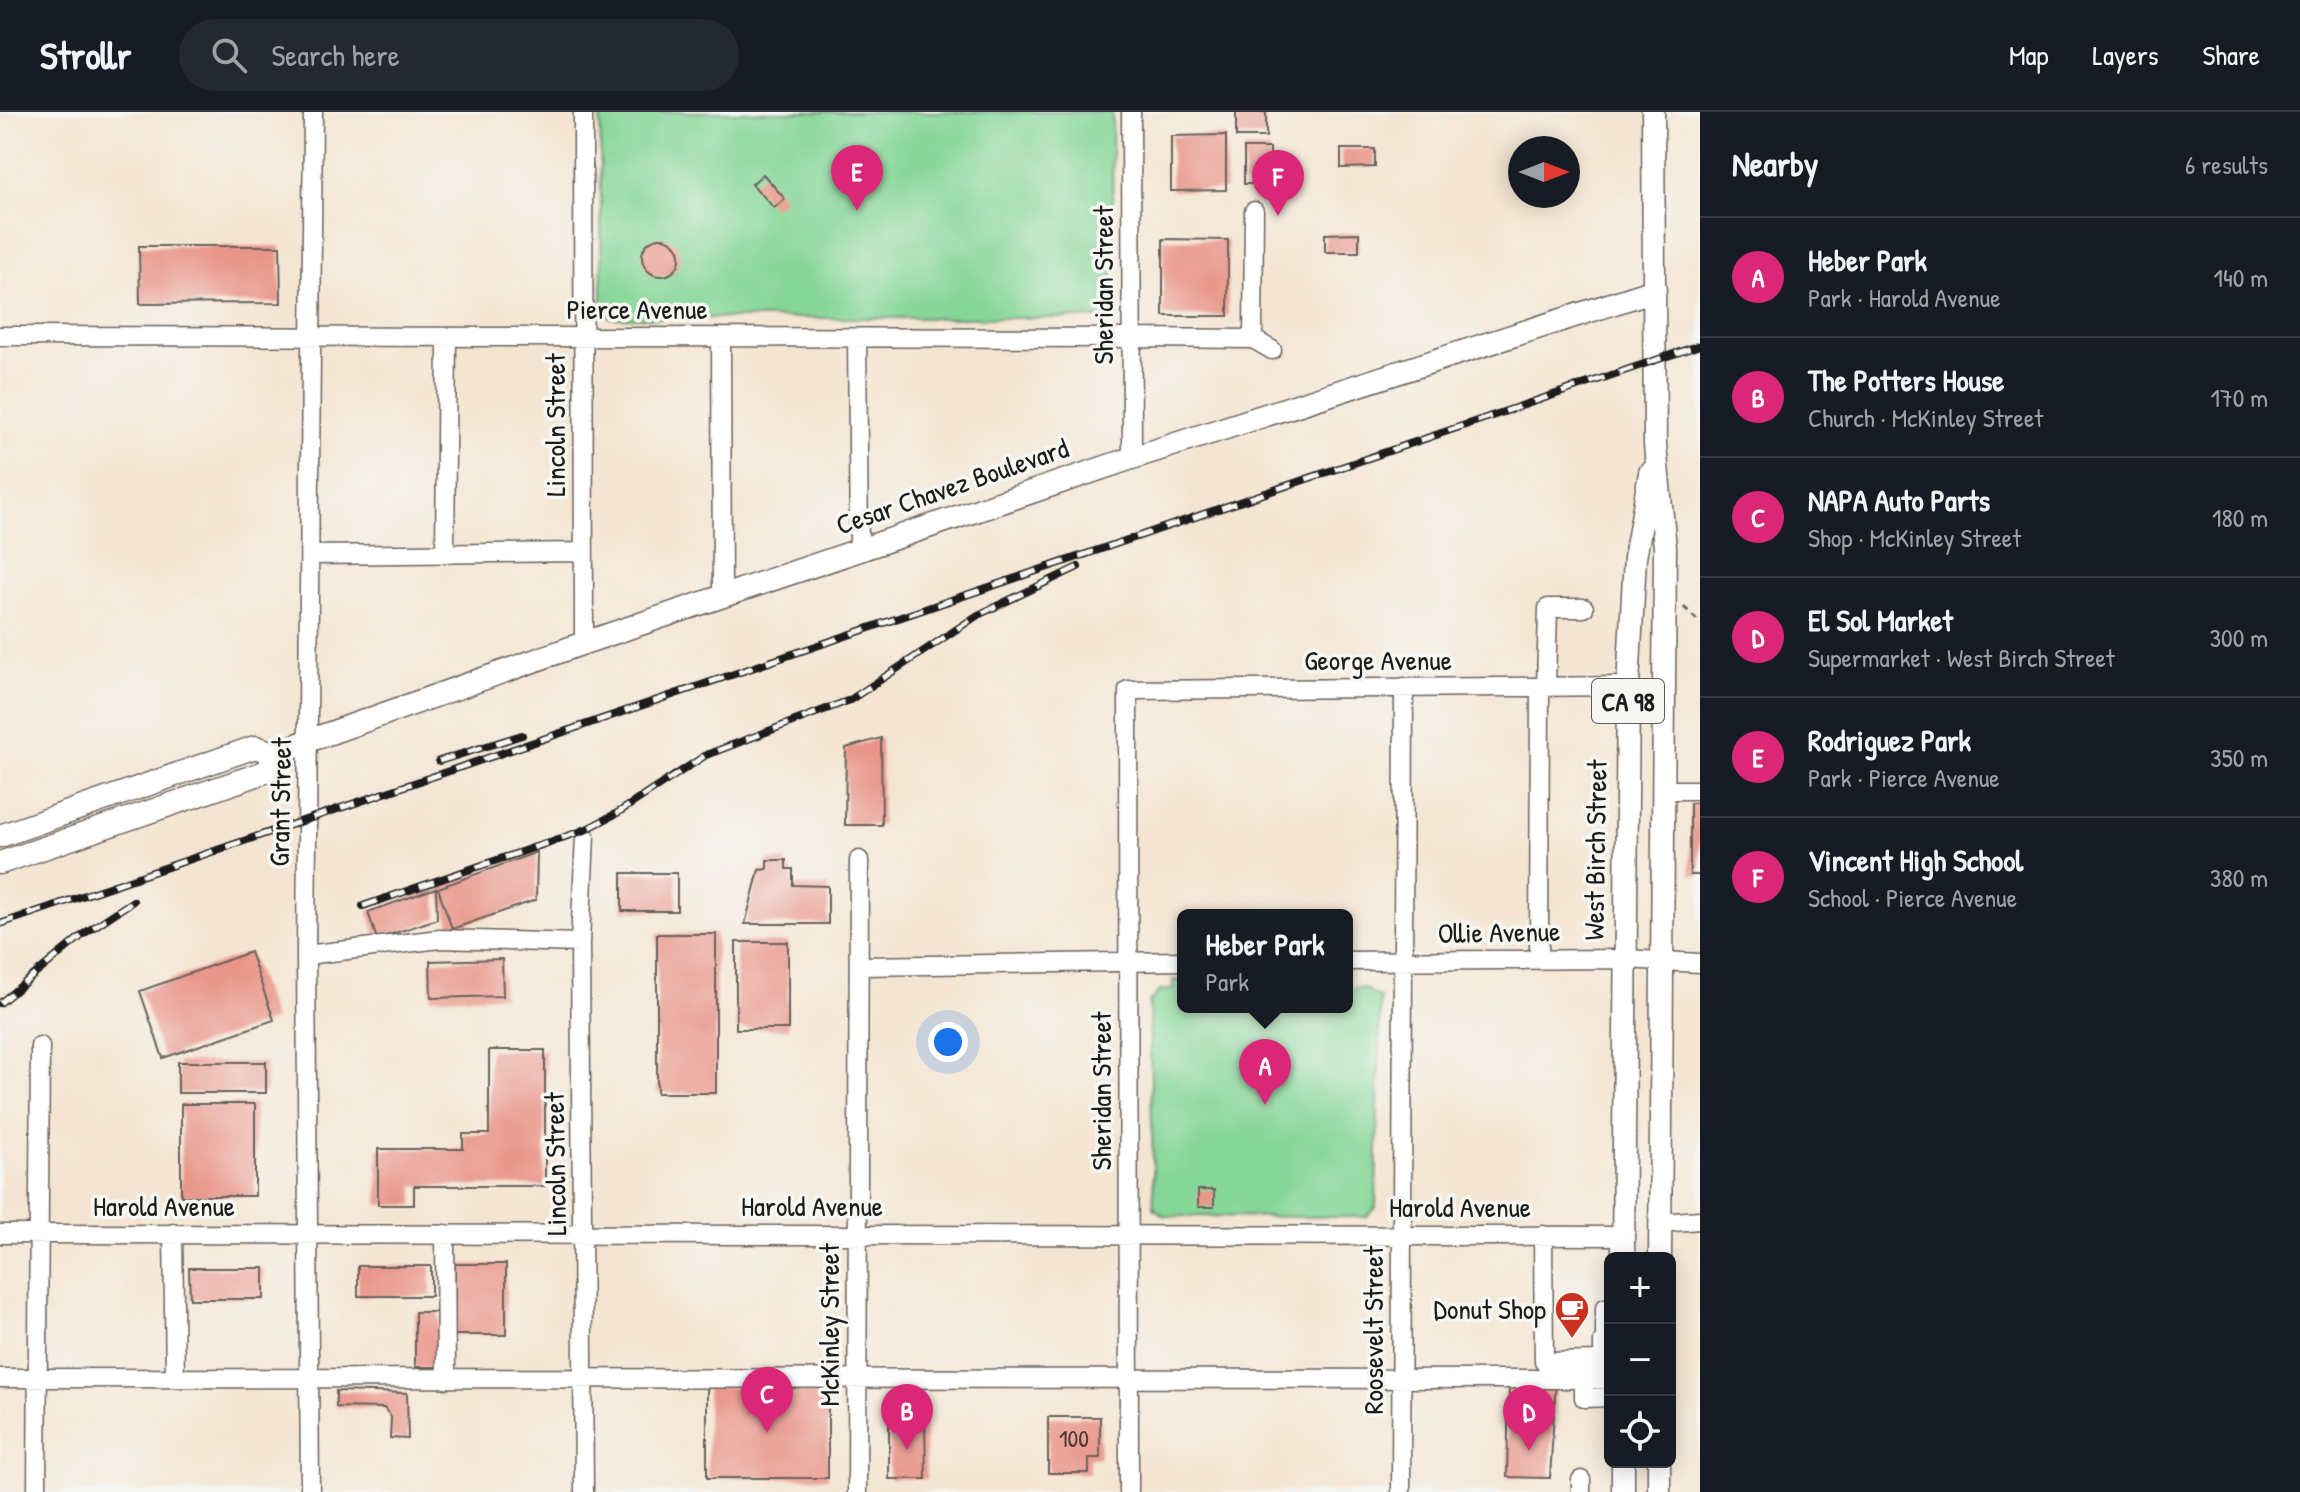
<!DOCTYPE html>
<html lang="en">
<head>
<meta charset="utf-8">
<style>
  body { margin:0; font-family:"Patrick Hand",sans-serif; background:#242831; color:#f1f3f6 }
  .controls { position:absolute; right:24px; bottom:24px; display:grid; overflow:hidden; border-radius:12px; box-shadow:0 4px 20px #0003 }
  .controls button { width:72px; height:72px; display:grid; place-items:center; padding:0; border:0; border-bottom:2px solid #363941; background:#171b24; color:#f1f3f6; font:40px sans-serif }
  .compass { position:absolute; left:1508px; top:24px; width:72px; height:72px; border-radius:50%; background:#171b24; box-shadow:0 4px 20px #0003; rotate:90deg }
  .you { position:absolute; left:948px; top:930px; width:28px; height:28px; margin:-20px; border:6px solid #fff; border-radius:50%; background:#1a73e8; box-shadow:0 0 0 12px #1a73e833 }
  .badge { display:grid; place-items:center; width:52px; height:52px; border-radius:50%; background:#db2777; color:#fff; font-size:26px; font-weight:700 }
  .pin { position:absolute; translate:-50% -66px; filter:drop-shadow(0 2px 4px #0008) }
  .pin::after { content:''; position:absolute; top:42px; width:28px; height:24px; background:inherit; clip-path:polygon(0 0,100% 0,50% 100%) }
  .popup { position:absolute; left:1177px; top:797px; width:176px; height:104px; box-sizing:border-box; display:grid; place-content:center; border-radius:12px; background:#171b24; filter:drop-shadow(0 2px 6px #0005); font-size:26px; white-space:nowrap; color:#9ea1a6 }
  .popup b { font-size:30px; color:#f1f3f6 }
  .popup::after { content:''; position:absolute; left:50%; top:100%; margin-left:-16px; border:16px solid transparent; border-top-color:#171b24 }
  .list { margin:0; padding:0; list-style:none }
  h2 { display:flex; justify-content:space-between; align-items:center; height:104px; margin:0; padding:0 32px; font-size:34px }
  h2 small { font-size:26px; font-weight:400; color:#9ea1a6 }
  .list li { display:grid; grid-template-columns:52px 1fr auto; gap:24px; align-items:center; box-sizing:border-box; height:120px; padding:0 32px; border-top:2px solid #363941 }
  .list b { display:block; font-size:30px; white-space:nowrap }
  .list p { margin:0; font-size:26px; white-space:nowrap; color:#9ea1a6 }
  .list em { font-size:26px; font-style:normal; color:#9ea1a6 }
  .icon { flex:none; width:44px; height:44px; fill:none; stroke:currentColor; stroke-width:2; stroke-linecap:round; stroke-linejoin:round }
  .map { position:relative; flex:none; width:1700px; height:1380px; overflow:hidden }
  header { display:flex; align-items:center; gap:48px; box-sizing:border-box; height:112px; padding:0 40px; background:#171b24; border-bottom:2px solid #363941 }
  header strong { font-size:38px }
  nav { display:flex; gap:44px; margin-inline-start:auto; font-size:28px }
  .search { width:560px; height:72px; background:#242831; display:flex; align-items:center; gap:20px; box-sizing:border-box; padding:0 28px; border-radius:44px; color:#9ea1a6; font-size:30px }
  main { display:flex }
  aside { flex:1; background:#171b24 }
  .map>svg:first-child { display:block }
</style>
</head>
<body>
<header>
<strong>Strollr</strong>
<div class="search"><svg class="icon" aria-label="search" viewBox="0 0 24 24"><circle cx="10" cy="10" r="6"/><path d="M15 15l6 6"/></svg>Search here</div>
<nav><a>Map</a><a>Layers</a><a>Share</a></nav>
</header>
<main>
<div class="map">
<svg width="1700" height="1380" viewBox="0 0 1700 1380">
  <rect width="100%" height="100%" fill="#f6f6f2"/>
  <filter id="ink" filterUnits="userSpaceOnUse"><feTurbulence type="fractalNoise" baseFrequency=".0125" numOctaves="2"/><feDisplacementMap in="SourceGraphic" scale="16" xChannelSelector="R" yChannelSelector="G"/><feConvolveMatrix kernelMatrix="1 2 1 2 8 2 1 2 1" color-interpolation-filters="sRGB"/></filter>
  <filter id="wash" filterUnits="userSpaceOnUse"><feTurbulence type="fractalNoise" baseFrequency=".006" numOctaves="4" result="noise"/><feDisplacementMap in="SourceGraphic" scale="32" xChannelSelector="R" yChannelSelector="G"/><feGaussianBlur stdDeviation="1.8" result="paint"/><feColorMatrix in="noise" values="0 0 0 0 0 0 0 0 0 0 0 0 0 0 0 0 0 1.4 0 .05"/><feComposite in="paint" operator="in"/></filter>
  <g filter="url(#wash)">
    <rect width="100%" height="100%" fill="#f4e5d2"/>
    <path fill="#85d697" stroke="#50795a" stroke-width="2" d="M600,0h512l1,199 -8,7h-493l-10,-7z
      M1173,868l10,1v26h164v-19h17l16,10 -4,210 -10,9 -202,-1 -10,-8 -5,-206 12,-12h12z"/>
    <g id="blocks">
      <path fill="#e99589" d="M1236,0h30v25h-30z
        M1226,23v55l-55,1v-55z
        M1244,36h26v36h-26z
        M1341,37h34v18l-34,1z
        M763,62l22,25 -11,9 -22,-24z
        M1359,121v19h-34v-18z
        M642 145a19 19 0 1 1 38 0a19 19 0 1 1-38 0Z
        M1163,127l65,1v76h-65z
        M139,134h141l1,57 -141,1z
        M881,626l1,87h-37l1,-77z
        M1690,691h10v72h-10z
        M537,740l-1,48 -84,29 -14,-41z
        M767,748h19v9h7v16l35,1v38h-83l14,-54 8,-1z
        M622,761h55v38h-55z
        M436,776l1,31 -60,20 -9,-27z
        M657,822h59v159h-59z
        M736,830h52v87h-52z
        M250,840l24,68 -111,38 -23,-67z
        M502,847l1,37 -72,2 -1,-37z
        M489,938h56v136h-131v19h-36v-56h85v-15h26z
        M178,950h88v31h-88z
        M181,992h74v92h-74z
        M1198,1078h16v17h-16z
        M455,1152h51v71h-51z
        M358,1154h73v30h-73z
        M189,1156h75v31h-74z
        M415,1200h24v55h-24z
        M1509,1268h47l-6,98 -43,-1z
        M707,1275h121v91h-121z
        M336,1279l71,2 1,46 -18,-1 1,-21 -7,-9 -48,-1z
        M1048,1305h52v41h-11v15h-41z
        M889,1308h36l1,59h-37z"/>
    </g>
  </g>
  <g filter="url(#ink)">
    <use href="#blocks" fill-opacity="0" stroke="#68625c" stroke-width="2"/>
    <g fill="none" stroke-linecap="round" stroke-linejoin="round">
      <g stroke="#68625c" stroke-width="21">
        <path id="minor" d="M583,0l1,531
          M1131,0l1,346
          M0,224l1131,2 122,1 19,11
          M721,225l1,259
          M857,226l2,211
          M1253,227l1,-128
          M445,442l2,-216
          M310,443l274,-3
          M1546,575l2,-79h36
          M1663,678h37
          M306,843l134,-16 140,4
          M1539,848l1,-273
          M1347,849l277,-2 76,4
          M861,854l322,-5
          M1660,1111l40,-3
          M173,1121l2,145
          M0,1122l1623,2
          M445,1122l1,145
          M1543,1123l1,127 59,-1v-20h7
          M1605,1229v-33l5,-1
          M0,1266l1610,1
          M1584,1267v19l26,-1
          M1581,1368v12
          M37,1380l3,-446
          M310,1380l-4,-537 7,-843
          M584,1380l-4,-549 5,-107
          M857,1380l2,-632
          M1129,1380l-1,-802 500,-4
          M1401,1380l3,-805"/>
      </g>
      <g stroke="#68625c" stroke-width="25">
        <path id="major" d="M1653,0l2,333 10,102 -5,711
          M0,724l255,-89 19,6 310,-110 548,-185 523,-168
          M0,751l268,-92 6,-18
          M1623,1146l5,-572 7,-128 15,-85
          M1623,1350v30
          M1659,1350v30"/>
      </g>
      <path stroke="#68625c" stroke-width="3" stroke-dasharray="6 6" stroke-linecap="butt" d="M1684,495l16,16"/>
      <use href="#minor" stroke="#fff" stroke-width="18"/>
      <use href="#major" stroke="#fff" stroke-width="22"/>
      <g stroke="#1c1c1c" stroke-width="8">
        <path id="rail" d="M439,649l83,-26
          M363,794l222,-76 34,-18 87,-57 144,-55 128,-85 100,-48
          M0,812l1700,-579
          M0,891l85,-70 48,-32"/>
      </g>
      <use href="#rail" stroke="#f6f6f2" stroke-width="5" stroke-dasharray="15" stroke-linecap="butt"/>
    </g>
  </g>
  <defs>
    <g id="cafe-pin" transform="scale(1.8)"><path d="M0 17L-7.5 6A9.5 9.5 0 1 1 7.5 6Z" fill="#c8321e" stroke="#f6f6f2"/><path d="M-5.5-4.5H6V0H3Q3 3.5 0 3.5H-2.5Q-5.5 3.5-5.5 0ZM3-3.2v2h1.7v-2ZM-6 4.5H4V6H-6Z" fill="#fff"/></g>
  </defs>
  <g fill-rule="evenodd">
    <use href="#cafe-pin" x="1572" y="1197"/>
  </g>
  <g text-anchor="middle" dominant-baseline="central" stroke-width="7" stroke-linejoin="round" paint-order="stroke">
    <g font-size="24" fill="#4f3a37">
      <text x="1074" y="1326">100</text>
    </g>
    <rect fill="#f6f6f2" stroke="#5d5d5c" stroke-width="2" x="1592" y="567" width="72" height="44" rx="6"/>
    <g font-size="26" font-weight="bold" fill="#1c1c1c">
      <text x="1628" y="589">CA 98</text>
    </g>
    <g font-size="28" fill="#1c1c1c" stroke="#f6f6f2">
      <text transform="translate(1103 173) rotate(-90)">Sheridan Street</text>
      <text x="637" y="197">Pierce Avenue</text>
      <text transform="translate(555 313) rotate(-90)">Lincoln Street</text>
      <text transform="translate(952 374) rotate(-19)">Cesar Chavez Boulevard</text>
      <text x="1378" y="548">George Avenue</text>
      <text transform="translate(280 690) rotate(-89)">Grant Street</text>
      <text transform="translate(1595 738) rotate(-89)">West Birch Street</text>
      <text transform="translate(1499 820) rotate(-1)">Ollie Avenue</text>
      <text transform="translate(1101 979) rotate(-90)">Sheridan Street</text>
      <text transform="translate(555 1052) rotate(-91)">Lincoln Street</text>
      <text x="164" y="1094">Harold Avenue</text>
      <text x="812" y="1094">Harold Avenue</text>
      <text x="1460" y="1095">Harold Avenue</text>
      <text transform="translate(829 1213) rotate(-90)">McKinley Street</text>
      <text transform="translate(1373 1218) rotate(-90)">Roosevelt Street</text>
    </g>
    <g font-size="28" fill="#1c1c1c" stroke="#f6f6f2" text-anchor="end">
      <text x="1546" y="1197">Donut Shop</text>
    </g>
  </g>
</svg>
<div class="controls">
<button>+</button>
<button>−</button>
<button><svg class="icon" aria-label="locate" viewBox="0 0 24 24"><circle cx="12" cy="12" r="6"/><path d="M12 2v4M12 18v4M2 12h4M18 12h4"/></svg></button>
</div>
<svg class="compass" viewBox="-18 -18 36 36"><path d="M0-13l5 13h-10z" fill="#e53935"/><path d="M0 13l5-13h-10z" fill="#9ea1a6"/></svg>
<div class="you"></div>
<div class="pin badge" style="left:1265px;top:993px">A</div>
<div class="popup"><b>Heber Park</b>Park</div>
<div class="pin badge" style="left:907px;top:1338px">B</div>
<div class="pin badge" style="left:767px;top:1321px">C</div>
<div class="pin badge" style="left:1529px;top:1339px">D</div>
<div class="pin badge" style="left:857px;top:99px">E</div>
<div class="pin badge" style="left:1278px;top:104px">F</div>
</div>
<aside>
<h2>Nearby<small>6 results</small></h2>
<ul class="list">
<li><span class="badge">A</span><div><b>Heber Park</b><p>Park · Harold Avenue</p></div><em>140 m</em></li>
<li><span class="badge">B</span><div><b>The Potters House</b><p>Church · McKinley Street</p></div><em>170 m</em></li>
<li><span class="badge">C</span><div><b>NAPA Auto Parts</b><p>Shop · McKinley Street</p></div><em>180 m</em></li>
<li><span class="badge">D</span><div><b>El Sol Market</b><p>Supermarket · West Birch Street</p></div><em>300 m</em></li>
<li><span class="badge">E</span><div><b>Rodriguez Park</b><p>Park · Pierce Avenue</p></div><em>350 m</em></li>
<li><span class="badge">F</span><div><b>Vincent High School</b><p>School · Pierce Avenue</p></div><em>380 m</em></li>
</ul>
</aside>
</main>
</body>
</html>
